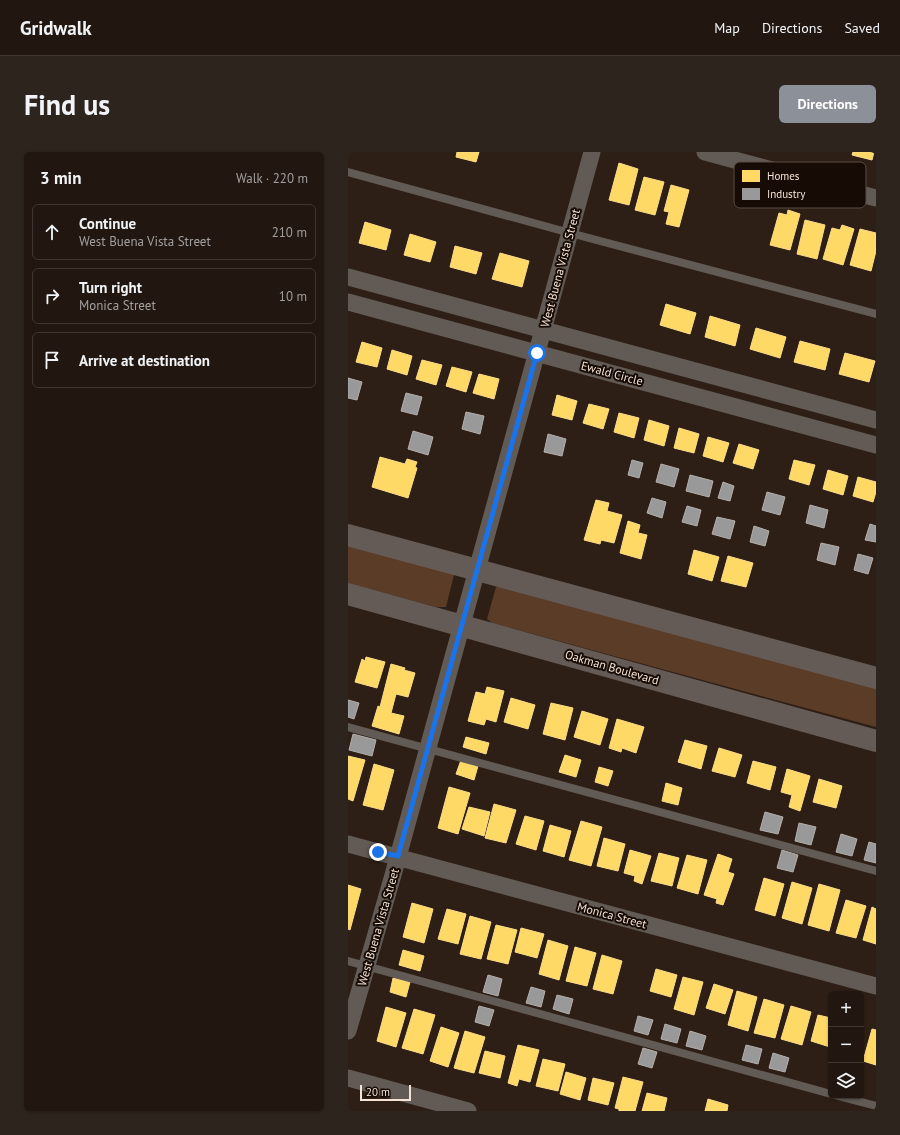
<!DOCTYPE html>
<html lang="en">
<head>
<meta charset="utf-8">
<style>
  body { margin:0; font-family:"PT Sans",sans-serif; background:#2e241e; color:#f1f3f6 }
  .controls { position:absolute; right:12px; bottom:12px; display:grid; overflow:hidden; border-radius:6px; box-shadow:0 1px 3px #0004 }
  .controls button { width:36px; height:36px; display:grid; place-items:center; padding:0; border:0; border-bottom:1px solid #3f3630; background:#221710; color:#f1f3f6; font:20px sans-serif }
  .scale { position:absolute; left:12px; bottom:10px; width:51px; box-sizing:border-box; padding-left:4px; border:2px solid #f4e3d7; border-top:0; font-size:11px; line-height:14px; white-space:nowrap; color:#f4e3d7; -webkit-text-stroke:3px #160b05; paint-order:stroke }
  .stop { position:absolute; width:12px; height:12px; margin:-9px; border:3px solid #1a73e8; border-radius:50%; background:#fff }
  .stop.end { background:#1a73e8; border-color:#fff; box-shadow:0 1px 4px #0008 }
  .list { margin:0; padding:0; list-style:none }
  h2 { display:flex; justify-content:space-between; align-items:center; height:52px; margin:0; padding:0 16px; font-size:17px }
  h2 small { font-size:13px; font-weight:400; color:#a29f9f }
  .list li { display:grid; grid-template-columns:26px 1fr auto; gap:12px; align-items:center; box-sizing:border-box; height:56px; margin:0 8px 8px; padding:0 8px; border:1px solid #3f3630; border-radius:6px }
  .list b { display:block; font-size:15px; white-space:nowrap }
  .list p { margin:0; font-size:13px; white-space:nowrap; color:#a29f9f }
  .list em { font-size:13px; font-style:normal; color:#a29f9f }
  .icon { flex:none; width:22px; height:22px; fill:none; stroke:currentColor; stroke-width:2; stroke-linecap:round; stroke-linejoin:round }
  .map { position:relative; flex:none; width:528px; height:959px; overflow:hidden; border-radius:6px }
  header { display:flex; align-items:center; gap:24px; box-sizing:border-box; height:56px; padding:0 20px; background:#221710; border-bottom:1px solid #3f3630 }
  header strong { font-size:19px }
  nav { display:flex; gap:22px; margin-inline-start:auto; font-size:14px }
  .intro { display:flex; align-items:center; justify-content:space-between; box-sizing:border-box; height:96px; padding:0 24px }
  h1 { margin:0; font-size:28px }
  .button { padding:10px 18px; border-radius:6px; background:#8c9099; color:#fff; font-size:14px; font-weight:700 }
  main { display:flex; gap:24px; padding:0 24px }
  aside { flex:1; background:#221710; border-radius:6px; box-shadow:0 1px 3px #0004 }
  .map>svg:first-child { display:block }
</style>
</head>
<body>
<header>
<strong>Gridwalk</strong>
<nav><a>Map</a><a>Directions</a><a>Saved</a></nav>
</header>
<div class="intro"><h1>Find us</h1><a class="button">Directions</a></div>
<main>
<aside>
<h2>3 min<small>Walk · 220 m</small></h2>
<ul class="list">
<li><svg class="icon" aria-label="ahead" viewBox="0 0 24 24"><path d="M12 20V5M6 11l6-6 6 6"/></svg><div><b>Continue</b><p>West Buena Vista Street</p></div><em>210 m</em></li>
<li><svg class="icon" aria-label="right" viewBox="0 0 24 24"><path d="M7 20v-9h11M14 6l5 5-5 5"/></svg><div><b>Turn right</b><p>Monica Street</p></div><em>10 m</em></li>
<li><svg class="icon" aria-label="arrive" viewBox="0 0 24 24"><path d="M6 21V4h12l-3 4 3 4H6"/></svg><div><b>Arrive at destination</b></div></li>
</ul>
</aside>
<div class="map">
<svg width="528" height="959" viewBox="0 0 528 959">
  <rect width="100%" height="100%" fill="#2d1f15"/>
  <path fill="#5b3c26" d="M0,392l103,29 3,2 -8,32h-10l-88,-24z
    M154,434l374,102v39l-384,-104 -5,-4 9,-32z"/>
  <path fill="#ffd966" stroke="#fcdc88" d="M109,0h22l-3,10 -20,-5z
    M505,0h21l-2,8 -20,-5z
    M271,11l19,6 -9,36 -20,-5z
    M296,25l20,5 -9,33 -20,-5z
    M323,33l18,5 -10,37 -13,-3 3,-12 -5,-1z
    M440,58l12,4 -10,36 -20,-5 9,-32 8,2z
    M457,68l20,5 -8,34 -20,-5z
    M17,70l26,8 -5,20 -27,-7z
    M494,73l12,4 -11,36 -20,-6 9,-31 8,2z
    M512,77l16,4v18l-5,20 -21,-6z
    M62,82l26,8 -6,20 -26,-7z
    M107,94l27,7 -6,21 -26,-7z
    M152,101l29,8 -7,26 -30,-8z
    M318,152l30,9 -6,21 -30,-9z
    M362,164l30,9 -5,21 -30,-9z
    M408,176l30,9 -6,21 -30,-9z
    M452,189l30,8 -5,21 -31,-8z
    M14,190l20,6 -5,19 -21,-5z
    M44,198l20,6 -5,19 -20,-6z
    M497,201l30,8 -6,21 -30,-8z
    M74,208l20,5 -6,20 -20,-6z
    M104,215l20,5 -6,20 -20,-6z
    M131,222l20,5 -5,20 -21,-6z
    M209,243l20,6 -5,19 -20,-5z
    M241,252l20,5 -6,20 -20,-6z
    M271,261l20,5 -5,20 -20,-6z
    M301,268l20,6 -5,20 -20,-6z
    M331,276l20,6 -5,19 -20,-5z
    M360,285l21,6 -6,19 -20,-6z
    M391,292l20,6 -6,19 -20,-6z
    M32,305l25,7 2,-5 10,3 -2,5 2,1 -9,30 -36,-11z
    M446,308l21,5 -6,20 -20,-6z
    M480,318l20,6 -5,19 -20,-6z
    M510,325l18,5v10l-3,10 -20,-6z
    M248,348l13,3 -2,8 15,4 -8,28 -13,-3 -1,4 -16,-4z
    M280,369l12,4 -2,8 9,2 -6,24 -21,-6z
    M346,398l25,7 -7,24 -24,-7z
    M380,404l25,7 -7,24 -25,-6z
    M18,505l19,5 -8,26 -22,-6 7,-23 3,2z
    M43,512l14,4 -1,2 11,3 -7,24 -12,-3 -5,19 13,3 -5,18 -27,-8 6,-20 2,1z
    M139,535l17,4 -8,31 -10,-3 -2,6 -16,-4 8,-29 9,2z
    M163,546l24,7 -7,24 -24,-7z
    M203,551l22,5 -8,32 -22,-6z
    M234,559l26,8 -8,26 -26,-8z
    M269,567l27,8 -8,26 -14,-5 -1,4 -12,-4z
    M118,585l23,6 -3,11 -23,-7z
    M337,588l22,6 -6,23 -23,-7z
    M371,596l23,7 -7,22 -23,-6z
    M217,603l16,5 -5,17 -17,-5z
    M0,604l17,4 -12,41 -5,-2z
    M113,608l17,6 -4,14 -18,-6z
    M405,609l23,6 -6,23 -23,-7z
    M26,612l20,6 -11,40 -20,-5z
    M251,615l14,4 -5,15 -13,-4z
    M439,617l23,7 -10,35 -11,-4 3,-12 -11,-3z
    M471,627l23,7 -6,22 -23,-6z
    M318,631l16,5 -4,17 -16,-4z
    M101,635l21,6 -12,41 -20,-6z
    M146,652l22,6 -10,33 -21,-5z
    M121,655l21,5 -6,24 -22,-7z
    M177,664l19,5 -8,29 -20,-6z
    M233,669l21,6 -11,39 -22,-6z
    M202,673l21,6 -7,26 -21,-6z
    M256,686l21,6 -7,27 -21,-5z
    M282,698l21,6 -9,28 -8,-3 1,-5 -11,-3z
    M311,701l20,5 -7,28 -21,-5z
    M370,702l14,5 -4,13 6,2 -11,31 -7,-2 1,-4 -13,-4z
    M339,703l20,5 -9,34 -21,-6z
    M416,726l20,6 -9,32 -20,-6z
    M444,730l20,6 -10,36 -20,-6z
    M471,732l21,6 -11,41 -21,-6z
    M0,733l13,4 -11,41 -2,-1z
    M498,748l20,6 -10,32 -20,-5z
    M64,751l21,6 -9,34 -21,-6z
    M524,755l4,2v35l-13,-4z
    M99,757l19,5 -8,30 -20,-5z
    M122,764l21,6 -10,37 -21,-5z
    M148,773l21,5 -9,34 -21,-5z
    M173,776l23,6 -7,24 -22,-6z
    M200,788l20,6 -9,34 -20,-6z
    M227,795l21,6 -9,33 -21,-5z
    M55,798l21,6 -4,15 -21,-6z
    M254,803l20,6 -9,33 -20,-5z
    M308,817l21,6 -6,22 -21,-6z
    M335,825l20,5 -9,33 -20,-6z
    M45,826l17,4 -4,15 -16,-5z
    M366,832l19,6 -8,24 -19,-6z
    M389,839l20,6 -9,34 -20,-6z
    M416,847l20,6 -9,33 -21,-5z
    M443,854l20,6 -9,33 -21,-6z
    M38,855l20,6 -10,34 -19,-6z
    M66,857l21,6 -12,39 -21,-6z
    M470,863l13,3v23l-1,6 -19,-6z
    M93,875l18,6 -11,34 -18,-6z
    M524,877l4,1v35l-13,-4z
    M117,879l20,6 -11,36 -20,-5z
    M170,893l21,5 -9,32 -11,-3 -2,7 -9,-3z
    M137,899l20,5 -5,22 -21,-5z
    M195,907l22,5 -7,27 -22,-5z
    M218,920l20,6 -6,22 -20,-6z
    M275,925l20,5 -8,29h-16v-2l-4,-1z
    M245,926l21,5 -6,22 -20,-5z
    M299,941l20,5 -3,13h-22z
    M360,947l20,6 -1,6h-22z"/>
  <path fill="#999" stroke="#b4afac" d="M0,226l14,4 -5,18 -9,-2z
    M58,241l16,4 -5,18 -16,-4z
    M118,260l18,4 -4,18 -18,-5z
    M65,279l20,6 -5,18 -20,-6z
    M200,282l18,5 -4,17 -18,-4z
    M284,308l11,3 -4,15 -11,-3z
    M313,312l18,5 -5,18 -18,-5z
    M342,323l23,6 -4,16 -23,-6z
    M375,330l11,4 -4,15 -12,-3z
    M419,340l18,5 -5,18 -18,-5z
    M304,346l14,4 -4,16 -15,-5z
    M462,353l18,5 -4,18 -18,-5z
    M339,354l14,4 -4,16 -15,-4z
    M369,365l18,4 -5,18 -18,-5z
    M522,372l6,2v16l-11,-2z
    M406,374l15,5 -4,15 -15,-4z
    M473,391l18,4 -4,18 -18,-5z
    M510,402l15,4 -5,16 -14,-4z
    M0,548l11,3 -5,16 -6,-2z
    M5,582l23,6 -4,16 -23,-6z
    M417,660l18,5 -5,17 -18,-4z
    M451,671l17,4 -5,18 -16,-4z
    M493,682l16,5 -5,17 -16,-4z
    M521,690l7,2v19l-12,-3z
    M434,698l16,5 -5,17 -16,-4z
    M140,823l14,4 -4,17 -15,-4z
    M183,835l14,4 -4,16 -15,-4z
    M209,843l16,4 -4,15 -16,-5z
    M131,854l15,4 -5,16 -14,-4z
    M290,864l15,4 -5,15 -14,-4z
    M317,872l16,5 -4,14 -16,-4z
    M342,879l16,5 -4,14 -16,-4z
    M398,893l16,4 -4,15 -16,-4z
    M295,896l14,4 -5,16 -14,-4z
    M425,901l16,5 -4,14 -16,-4z"/>
  <g fill="none" stroke-linecap="round" stroke-linejoin="round">
    <path stroke="#625a55" stroke-width="8" d="M0,20l222,61 306,81
      M0,575l528,144
      M0,809l483,133
      M490,944l38,10"/>
    <path stroke="#625a55" stroke-width="17" d="M357,0l171,46
      M0,125l528,143
      M0,150l528,143
      M0,692l528,142
      M0,879l45,-156 199,-723
      M0,926l120,33"/>
    <path stroke="#645b56" stroke-width="22" d="M0,383l528,143
      M0,442l528,147"/>
  </g>
  <g fill="none" stroke-linecap="round" stroke-linejoin="round">
    <path stroke="#1a73e8" stroke-width="5" d="M30,700l20,4 139,-503"/>
  </g>
  <g text-anchor="middle" dominant-baseline="central" stroke-width="4" stroke-linejoin="round" paint-order="stroke">
    <g font-size="12" fill="#f4e3d7" stroke="#160b05">
      <text transform="translate(212 116) rotate(-75)">West Buena Vista Street</text>
      <text transform="translate(264 221) rotate(15)">Ewald Circle</text>
      <text transform="translate(264 515) rotate(16)">Oakman Boulevard</text>
      <text transform="translate(264 763) rotate(15)">Monica Street</text>
      <text transform="translate(30 775) rotate(-74)">West Buena Vista Street</text>
    </g>
  </g>
  <rect x="386" y="10" width="132" height="46" rx="6" fill="#160b05" stroke="#594c44" stroke-width="1"/>
  <rect x="394" y="18" width="18" height="12" fill="#ffd966"/>
  <rect x="394" y="36" width="18" height="12" fill="#999"/>
  <g font-size="11" fill="#f4e3d7">
    <text x="419" y="28">Homes</text>
    <text x="419" y="46">Industry</text>
  </g>
</svg>
<div class="controls">
<button>+</button>
<button>−</button>
<button><svg class="icon" aria-label="layers" viewBox="0 0 24 24"><path d="M12 4l9 5-9 5-9-5zM3 14l9 5 9-5"/></svg></button>
</div>
<div class="scale">20 m</div>
<div class="stop" style="left:189px;top:201px"></div>
<div class="stop end" style="left:30px;top:700px"></div>
</div>
</main>
</body>
</html>
